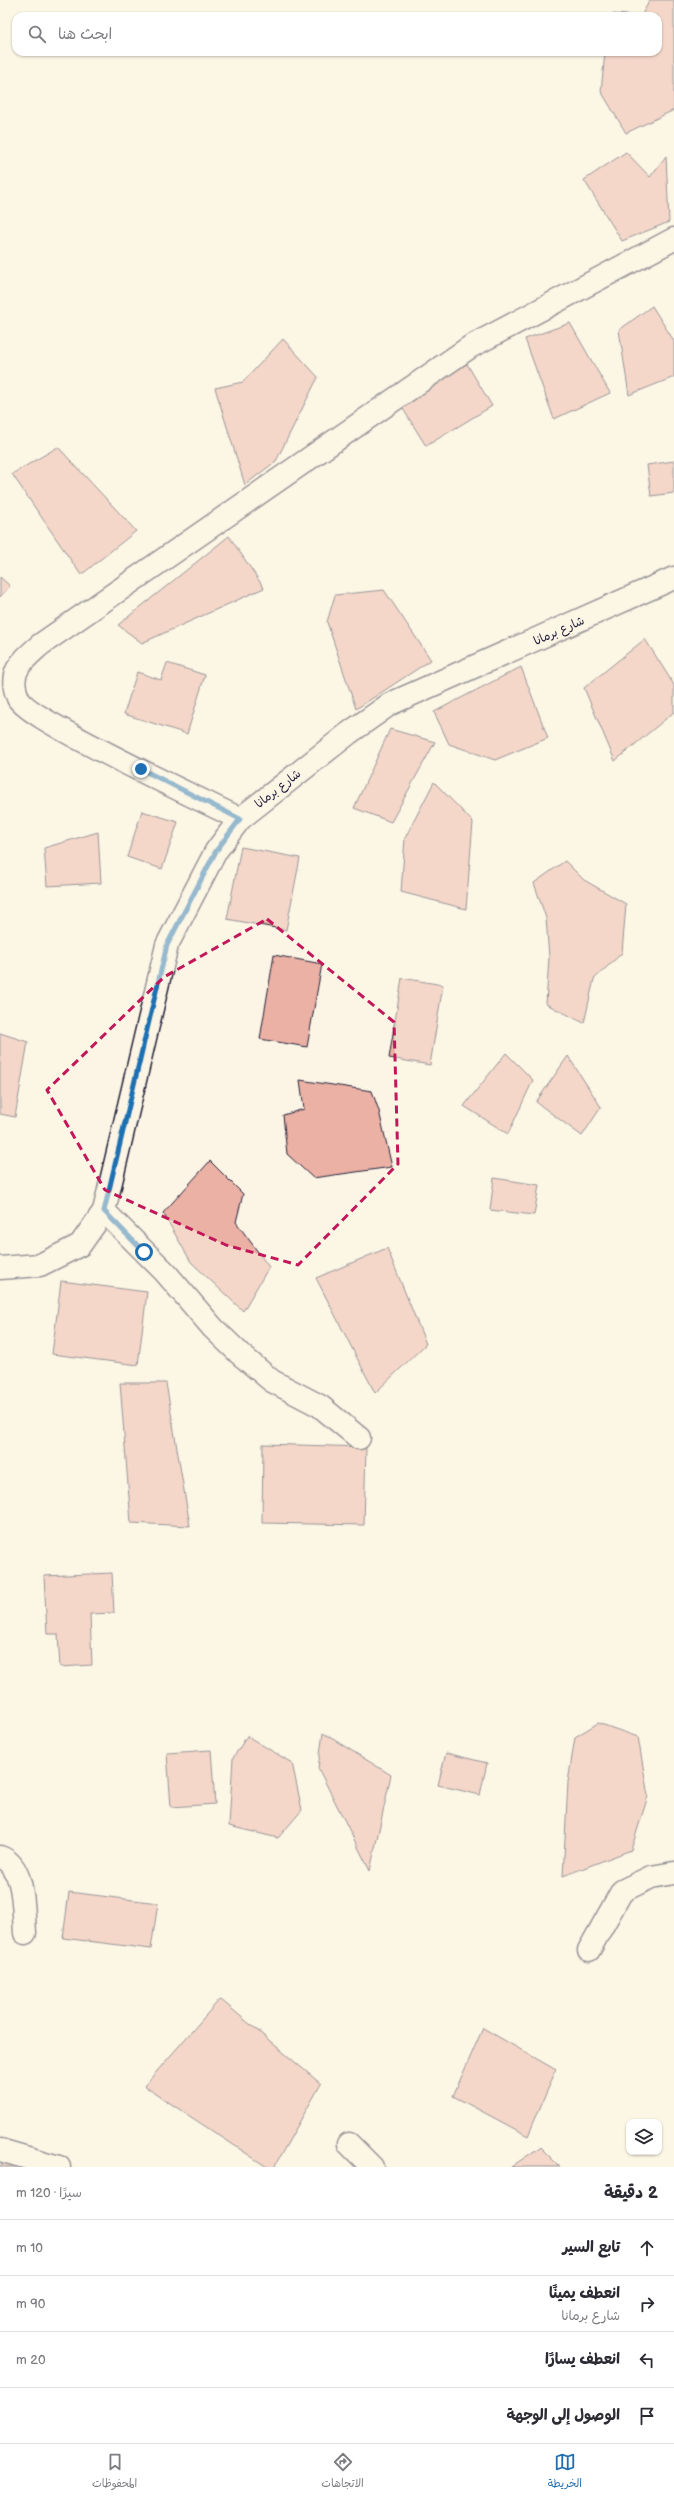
<!DOCTYPE html>
<html lang="ar">
<head>
<meta charset="utf-8">
<style>
  body { margin:0; font-family:"Balsamiq Sans","Playpen Sans Arabic",sans-serif; background:#f2f2f3; color:#2b2b33; direction:rtl }
  .controls { position:absolute; right:12px; bottom:12px; display:grid; overflow:hidden; border-radius:8px; box-shadow:0 1px 3px #0004 }
  .controls button { width:36px; height:36px; display:grid; place-items:center; padding:0; border:0; border-bottom:1px solid #e1e1e2; background:#fff; color:#2b2b33; font:20px sans-serif }
  .stop { position:absolute; width:12px; height:12px; margin:-9px; border:3px solid #1f6fb2; border-radius:50%; background:#fff }
  .stop.end { background:#1f6fb2; border-color:#fff; box-shadow:0 1px 4px #0008 }
  .list { margin:0; padding:0; list-style:none }
  h2 { display:flex; justify-content:space-between; align-items:center; height:52px; margin:0; padding:0 16px; font-size:17px }
  h2 small { font-size:13px; font-weight:400; color:#7c7c81 }
  .list li { display:grid; grid-template-columns:26px 1fr auto; gap:12px; align-items:center; box-sizing:border-box; height:56px; padding:0 16px; border-top:1px solid #e1e1e2 }
  .list b { display:block; font-size:15px; white-space:nowrap }
  .list p { margin:0; font-size:13px; white-space:nowrap; color:#7c7c81 }
  .list em { font-size:13px; font-style:normal; color:#7c7c81 }
  .icon { flex:none; width:22px; height:22px; fill:none; stroke:currentColor; stroke-width:2; stroke-linecap:round; stroke-linejoin:round }
  .map { position:relative; flex:none; width:674px; height:2167px; overflow:hidden; direction:ltr }
  .search { position:absolute; background:#fff; box-shadow:0 1px 3px #0004; left:12px; right:12px; top:12px; height:44px; display:flex; align-items:center; gap:10px; box-sizing:border-box; padding:0 14px; border-radius:12px; color:#7c7c81; font-size:15px }
  .sheet { height:276px; background:#fff }
  nav { display:flex; justify-content:space-around; align-items:center; box-sizing:border-box; height:56px; border-top:1px solid #e1e1e2; background:#fff; font-size:11px; color:#7c7c81 }
  nav a { display:grid; justify-items:center; gap:2px }
  nav .on { color:#1f6fb2 }
  .map>svg:first-child { display:block }
</style>
</head>
<body>
<div class="map">
<svg width="674" height="2167" viewBox="0 0 674 2167">
  <rect width="100%" height="100%" fill="#fcf5e5"/>
  <filter id="ink" filterUnits="userSpaceOnUse"><feTurbulence type="fractalNoise" baseFrequency=".025" numOctaves="2"/><feDisplacementMap in="SourceGraphic" scale="8" xChannelSelector="R" yChannelSelector="G"/><feConvolveMatrix kernelMatrix="1 2 1 2 8 2 1 2 1" color-interpolation-filters="sRGB"/></filter>
  <g filter="url(#ink)">
    <path fill="#ebb1a5" stroke="#22223b" d="M650,0h24v110l-48,23 -25,-42 4,-38 53,-1v-36h-17z
      M612,14l28,2h-28z
      M626,152l24,25 16,-21 3,66 -47,19 -38,-61z
      M652,306l22,35v36l-45,18 -10,-65z
      M570,323l40,70 -56,26 -29,-80z
      M283,339l35,38 -42,84 -31,24 -30,-97 28,-6z
      M467,364l25,42 -66,40 -26,-42z
      M58,447l78,84 -55,44 -69,-101z
      M674,461v32l-23,3 -4,-31z
      M229,536l35,52 -122,55 -24,-18z
      M0,577l10,9 -10,11z
      M384,590l47,70 -75,49 -29,-87 8,-27z
      M645,639l29,46v27l-59,49 -31,-73z
      M167,663l38,12 -18,59 -63,-20 13,-42 24,8z
      M521,667l27,71 -53,22 -46,-16 -15,-32z
      M390,729l45,13 -44,80 -37,-14z
      M434,782l39,40 -7,87 -65,-17 4,-54z
      M142,811l36,11 -16,47 -35,-12z
      M98,832l3,51 -54,3 -3,-38z
      M241,847l59,11 -14,72 -59,-11z
      M565,861l19,19 42,24 -4,49 -28,26 -10,44 -38,-19 3,-47 -3,-39 -12,-35z
      M274,955l48,9 -15,83 -47,-8z
      M402,978l41,7 -13,80 -41,-7z
      M0,1033l28,9 -13,75 -15,-3z
      M506,1053l27,27 -25,54 -44,-28z
      M568,1056l33,51 -19,29 -46,-34z
      M300,1080l72,11 7,20 13,56 -79,11 -26,-24 -4,-39 21,-6z
      M210,1161l33,33 -7,28 33,45 -26,44 -52,-49 -28,-49z
      M494,1178l45,7 -5,30 -44,-5z
      M387,1248l39,96 -51,49 -59,-115z
      M61,1281l86,11 -9,73 -86,-11z
      M120,1383h46l24,143 -59,-3z
      M263,1444l103,3 -2,78 -102,-2z
      M112,1573l2,40 -24,1 2,51 -32,2 -2,-33h-11l-3,-58z
      M598,1723l40,14 10,59 -17,54 -68,26 5,-94 7,-45z
      M323,1733l68,42 -21,96 -52,-103z
      M247,1736l45,27 10,47 -24,28 -49,-12 4,-68z
      M211,1750l4,54 -44,3 -4,-54z
      M446,1753l41,10 -7,32 -42,-10z
      M69,1892l89,11 -7,46 -88,-11z
      M220,1999l101,85 -47,83h-7l-123,-81z
      M483,2028l73,42 -28,66 -75,-40z
      M540,2147l20,20h-49z
      M6,2156l24,11h-30z"/>
    <g fill="none" stroke-linecap="round" stroke-linejoin="round">
      <g stroke="#22223b" stroke-width="25">
        <path id="minor" d="M240,819c-32,-16 -213,-100 -222,-121 -11,-26 4,-37 22,-53l430,-298 204,-108
          M104,1211l61,61 48,56 27,26 32,27 48,25 39,32
          M0,1857c26,9 23,54 25,76
          M589,1950l33,-59 29,-14 23,-4
          M349,2144l23,23
          M0,2150l59,17"/>
      </g>
      <g stroke="#22223b" stroke-width="25">
        <path id="tertiary" d="M0,1268l40,-3 40,-20 24,-34 63,-266 49,-94 24,-32 109,-86 41,-29 284,-126"/>
      </g>
      <use href="#minor" stroke="#fcf5e5" stroke-width="22"/>
      <use href="#tertiary" stroke="#fcf5e5" stroke-width="22"/>
    </g>
  </g>
  <g fill="none" stroke-linecap="round" stroke-linejoin="round" filter="url(#ink)">
    <path stroke="#1f6fb2" stroke-width="5" d="M141,769l99,50 -24,32 -49,94 -63,266 40,41"/>
  </g>
  <path d="M0 0H674V2167H0ZM267,919l127,103 4,142 -100,101 -72,-20 -121,-55 -58,-100 117,-113z" fill="#fcf5e5" fill-opacity=".55" fill-rule="evenodd"/>
  <path fill="none" stroke="#c2185b" stroke-width="3" stroke-dasharray="8 5" stroke-linejoin="round" d="M267,919l127,103 4,142 -100,101 -72,-20 -121,-55 -58,-100 117,-113z"/>
  <g text-anchor="middle" dominant-baseline="central" stroke-width="3" stroke-linejoin="round" paint-order="stroke">
    <g font-size="12" fill="#22223b" stroke="#fcf5e5">
      <text transform="translate(559 631) rotate(-24)">شارع برمانا</text>
      <text transform="translate(278 789) rotate(-38)">شارع برمانا</text>
    </g>
  </g>
</svg>
<div class="controls">
<button><svg class="icon" aria-label="layers" viewBox="0 0 24 24"><path d="M12 4l9 5-9 5-9-5zM3 14l9 5 9-5"/></svg></button>
</div>
<div class="stop" style="left:144px;top:1252px"></div>
<div class="stop end" style="left:141px;top:769px"></div>
<div class="search"><svg class="icon" aria-label="search" viewBox="0 0 24 24"><circle cx="10" cy="10" r="6"/><path d="M15 15l6 6"/></svg>ابحث هنا</div>
</div>
<section class="sheet">
<h2>2 دقيقة<small>سيرًا · 120 m</small></h2>
<ul class="list">
<li><svg class="icon" aria-label="ahead" viewBox="0 0 24 24"><path d="M12 20V5M6 11l6-6 6 6"/></svg><div><b>تابع السير</b></div><em>10 m</em></li>
<li><svg class="icon" aria-label="right" viewBox="0 0 24 24"><path d="M7 20v-9h11M14 6l5 5-5 5"/></svg><div><b>انعطف يمينًا</b><p>شارع برمانا</p></div><em>90 m</em></li>
<li><svg class="icon" aria-label="left" viewBox="0 0 24 24"><path d="M17 20v-9H6M10 6l-5 5 5 5"/></svg><div><b>انعطف يسارًا</b></div><em>20 m</em></li>
<li><svg class="icon" aria-label="arrive" viewBox="0 0 24 24"><path d="M6 21V4h12l-3 4 3 4H6"/></svg><div><b>الوصول إلى الوجهة</b></div></li>
</ul>
</section>
<nav>
<a class="on"><svg class="icon" aria-label="map" viewBox="0 0 24 24"><path d="M3 6l6-2 6 2 6-2v14l-6 2-6-2-6 2zM9 4v14M15 6v14"/></svg>الخريطة</a>
<a><svg class="icon" aria-label="directions" viewBox="0 0 24 24"><path d="M12 3l9 9-9 9-9-9zM9 14v-3h6M13 9l2 2-2 2"/></svg>الاتجاهات</a>
<a><svg class="icon" aria-label="saved" viewBox="0 0 24 24"><path d="M7 4h10v16l-5-4-5 4z"/></svg>المحفوظات</a>
</nav>
</body>
</html>
